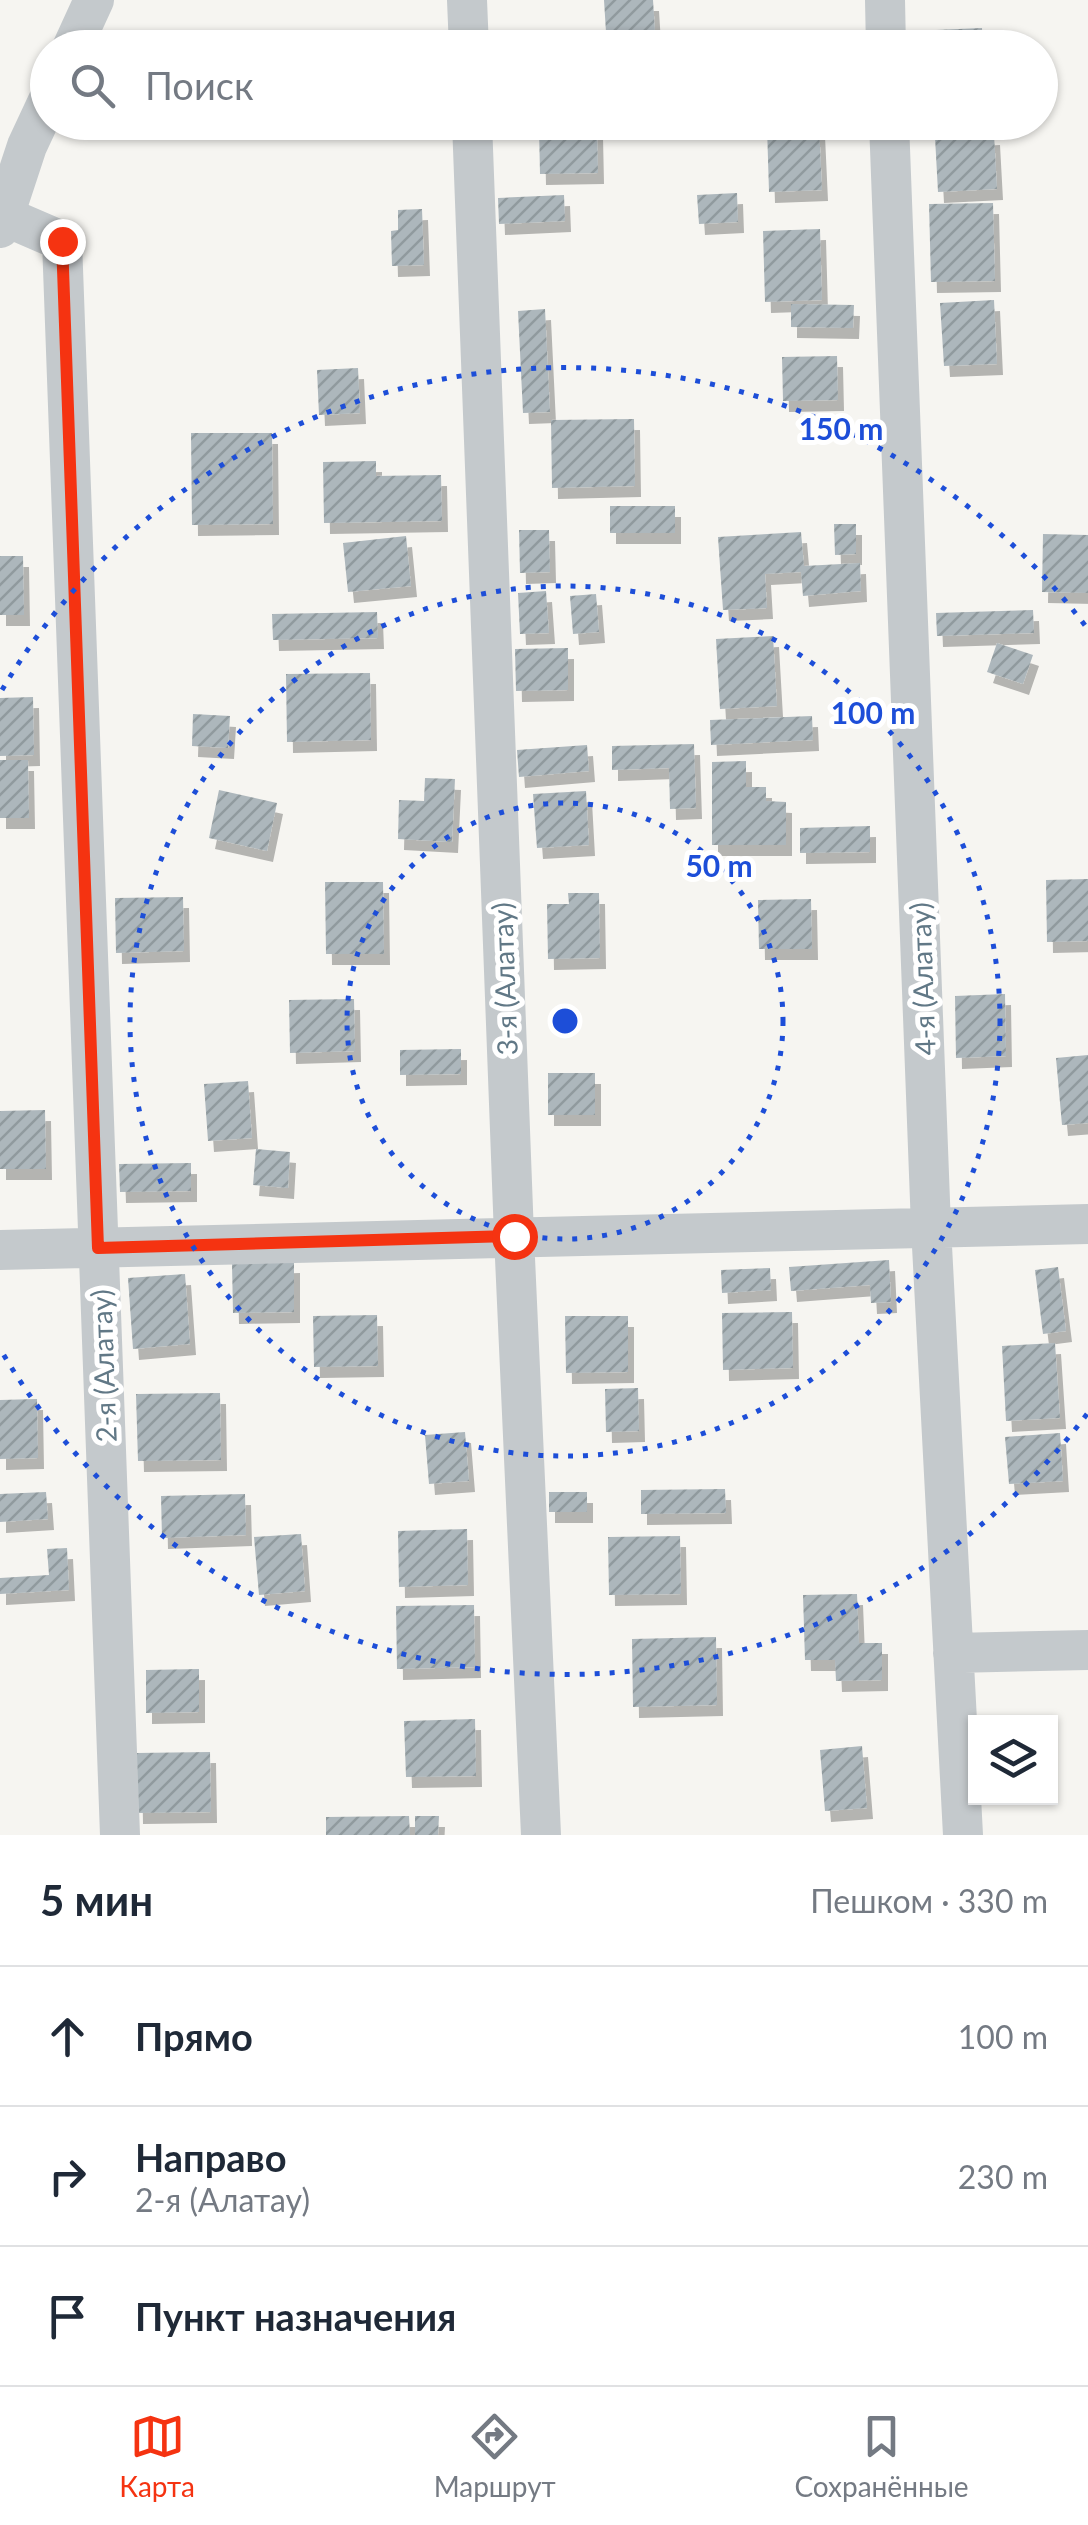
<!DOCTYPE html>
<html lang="ru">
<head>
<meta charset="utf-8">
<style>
  body { margin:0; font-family:Lato,sans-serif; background:#f6f6f7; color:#1f2937 }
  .controls { position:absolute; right:30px; bottom:30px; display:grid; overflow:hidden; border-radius:0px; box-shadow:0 2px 8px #0004 }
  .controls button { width:90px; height:90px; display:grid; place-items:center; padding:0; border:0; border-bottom:2px solid #e0e1e3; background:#fff; color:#1f2937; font:50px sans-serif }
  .stop { position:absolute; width:30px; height:30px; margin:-22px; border:8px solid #f53311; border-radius:50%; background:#fff }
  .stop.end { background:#f53311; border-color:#fff; box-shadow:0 2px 10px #0008 }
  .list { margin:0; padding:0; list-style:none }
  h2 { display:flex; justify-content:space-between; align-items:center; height:130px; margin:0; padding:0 40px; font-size:42px }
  h2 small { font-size:32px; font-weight:400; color:#747a83 }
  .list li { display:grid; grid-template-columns:65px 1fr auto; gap:30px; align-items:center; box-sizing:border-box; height:140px; padding:0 40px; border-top:2px solid #e0e1e3 }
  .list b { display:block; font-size:38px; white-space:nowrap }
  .list p { margin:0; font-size:32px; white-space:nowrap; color:#747a83 }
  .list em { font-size:32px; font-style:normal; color:#747a83 }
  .icon { flex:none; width:55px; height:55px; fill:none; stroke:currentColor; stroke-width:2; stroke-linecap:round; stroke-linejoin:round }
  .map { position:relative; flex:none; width:1088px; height:1835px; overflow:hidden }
  .search { position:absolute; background:#fff; box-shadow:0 2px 8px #0004; left:30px; right:30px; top:30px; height:110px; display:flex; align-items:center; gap:25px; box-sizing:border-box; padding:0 35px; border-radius:55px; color:#747a83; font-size:38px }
  .sheet { height:550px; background:#fff }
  nav { display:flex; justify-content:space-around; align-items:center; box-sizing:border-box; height:140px; border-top:2px solid #e0e1e3; background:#fff; font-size:28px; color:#747a83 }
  nav a { display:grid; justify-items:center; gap:5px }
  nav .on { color:#f53311 }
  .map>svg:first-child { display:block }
</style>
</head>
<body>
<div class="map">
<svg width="1088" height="1835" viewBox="0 0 1088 1835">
  <defs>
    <pattern id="building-hatch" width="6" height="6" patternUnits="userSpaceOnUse" patternTransform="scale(2.5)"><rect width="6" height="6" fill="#adb7bc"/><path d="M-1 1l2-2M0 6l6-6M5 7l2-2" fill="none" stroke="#909a9e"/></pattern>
    <filter id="shadow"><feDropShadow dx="6" dy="11" stdDeviation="0" flood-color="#0004"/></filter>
  </defs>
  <rect width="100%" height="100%" fill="#f6f5f1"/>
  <path fill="url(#building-hatch)" filter="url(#shadow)" d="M604,0h49l3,48h-49z
    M982,28l1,20h-47v-18z
    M819,125l3,65 -53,2 -2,-65z
    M597,126l1,47 -58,1 -1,-46z
    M994,134l3,55 -59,3 -3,-55z
    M737,193l1,29 -39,2 -2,-29z
    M564,195l1,26 -66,3 -1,-26z
    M993,203l2,78 -64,1 -2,-78z
    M422,209l2,56 -32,1 -1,-35 7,-1v-20z
    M820,229l2,71 -57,2 -2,-71z
    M994,300l3,64 -53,2 -4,-63z
    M791,304l63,1 -1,23 -62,-1z
    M545,309l5,103 -27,1 -5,-102z
    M837,356l1,44 -55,1 -1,-44z
    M358,368l2,45 -41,2 -2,-45z
    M634,419l1,67 -83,2 -1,-68z
    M191,433h81l1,91 -81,1z
    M376,461v15l65,-1 1,46 -118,2 -1,-61z
    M610,506h65v27h-65z
    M834,524h22v30l-21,1z
    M519,530h30l1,42 -30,1z
    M801,532l3,34 56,-3 1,28 -58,5 -2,-24 -36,2 2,34 -44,2 -5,-73z
    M1043,534l45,1v58l-46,-1z
    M406,536l5,50 -63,6 -5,-49z
    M0,556h23l1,59h-24z
    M546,591l3,42 -29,1 -2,-41z
    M596,594l3,38 -26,2 -3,-38z
    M1033,610l1,23 -97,3 -1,-23z
    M377,612l1,26 -105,2 -1,-26z
    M773,636l4,70 -57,3 -4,-70z
    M997,643l36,12 -10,29 -36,-12z
    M568,648v42l-52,1 -1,-42z
    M370,673l1,67 -84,2 -1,-68z
    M33,697l1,58 -34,1v-58z
    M193,714l37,2 -2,32 -36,-2z
    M812,716l1,24 -102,5 -1,-25z
    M694,744l2,64 -26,1 -1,-41 -57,2v-24z
    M587,745l2,26 -70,6 -2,-27z
    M0,760h28l1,58h-29z
    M746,761v26h20v14l20,1v43h-74v-83z
    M425,778l30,1 -3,63 -54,-3 1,-39 25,1z
    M219,790l58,13 -10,48 -58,-13z
    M586,791l3,54 -52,3 -4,-54z
    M870,826v26l-70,1v-25z
    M1088,879v62l-41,1 -1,-62z
    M325,882h58l1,72h-58z
    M568,893h31l1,65 -52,1 -1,-55h22z
    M183,897l1,54 -68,2 -1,-55z
    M811,899l1,50h-53l-1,-49z
    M1005,994l1,62 -50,2 -1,-62z
    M354,999l1,52 -65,2 -1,-53z
    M461,1049v25l-61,1v-25z
    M1088,1055v68l-26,2 -6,-67z
    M548,1073h47v42h-47z
    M248,1081l4,57 -44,3 -4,-57z
    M45,1110l1,59h-46v-58z
    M256,1149l34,3 -2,36 -35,-3z
    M191,1163v28l-71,1 -1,-28z
    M889,1260l2,42 -20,1 -1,-18 -79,6 -2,-24z
    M294,1262v50l-61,1 -1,-49z
    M1058,1267l8,64 -23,3 -8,-64z
    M770,1268l1,22 -49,3 -1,-23z
    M185,1274l5,70 -57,5 -5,-71z
    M792,1312l1,56 -70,2 -1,-57z
    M377,1315l1,51 -64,1 -1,-51z
    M565,1316h63v56l-62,1z
    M1055,1343l5,75 -54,3 -4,-75z
    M638,1388l1,43 -33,1 -1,-43z
    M220,1393l1,67 -83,1 -2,-67z
    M37,1399l1,59 -38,1v-59z
    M465,1432l4,49 -40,3 -4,-49z
    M1060,1433l3,48 -54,3 -4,-47z
    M725,1489l1,24 -85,1v-24z
    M46,1492l2,27 -48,3v-28z
    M549,1492h38v20h-38z
    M245,1494l1,41 -84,3 -1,-42z
    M467,1529l1,56 -69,2 -1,-56z
    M301,1534l4,57 -46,4 -5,-58z
    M680,1536l1,58 -72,1 -1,-58z
    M67,1548l2,42 -69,4v-16l49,-3 -2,-26z
    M857,1594l2,49h23v37l-46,1 -1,-21h-30l-2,-65z
    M474,1605l1,62 -78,2 -1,-63z
    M716,1637l1,68 -84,2 -1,-68z
    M199,1669v43l-53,1v-43z
    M475,1719l1,57 -70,1 -2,-56z
    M862,1746l5,62 -42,3 -5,-61z
    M210,1752l1,60 -74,1 -1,-60z
    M409,1816l1,19h-84v-18z
    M415,1816h24l-1,19h-23z"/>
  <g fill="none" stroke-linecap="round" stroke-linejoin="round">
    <path stroke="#c4c9cc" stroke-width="40" d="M467,0l2,48
      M885,0l1,48
      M72,48l22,-48
      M472,122l42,1114 27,599
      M889,122l42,1105 32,608
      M4,216l58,25 58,1594
      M0,228l27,-82 21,-45
      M0,1250l1088,-26
      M953,1653l135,-3"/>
  </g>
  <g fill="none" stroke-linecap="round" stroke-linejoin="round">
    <path stroke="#f53311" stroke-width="12" d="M62,241l36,1007 416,-12"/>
  </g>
  <g fill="none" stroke="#1d4ed8" stroke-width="5" stroke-dasharray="5 10">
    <circle cx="565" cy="1021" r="218"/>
    <circle cx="565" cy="1021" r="435"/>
    <path d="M1087 1414A653 653 0 0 1 2 1352M2 690A653 653 0 0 1 1087 628"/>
  </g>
  <g text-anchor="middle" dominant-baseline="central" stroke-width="10" stroke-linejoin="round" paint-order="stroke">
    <g font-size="28" fill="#617886" stroke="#fff">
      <text transform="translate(504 979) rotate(-92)">3-я (Алатау)</text>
      <text transform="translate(922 979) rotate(-92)">4-я (Алатау)</text>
      <text transform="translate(103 1366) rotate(-92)">2-я (Алатау)</text>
    </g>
  </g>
  <circle cx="565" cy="1021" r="15" fill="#1d4ed8" stroke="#fff" stroke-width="5"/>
  <g font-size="30" text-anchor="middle" font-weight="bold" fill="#1d4ed8" stroke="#fff" stroke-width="10" stroke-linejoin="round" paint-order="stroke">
    <text x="841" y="440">150 m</text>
    <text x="873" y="724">100 m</text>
    <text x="719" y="877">50 m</text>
  </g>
</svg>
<div class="controls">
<button><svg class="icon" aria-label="layers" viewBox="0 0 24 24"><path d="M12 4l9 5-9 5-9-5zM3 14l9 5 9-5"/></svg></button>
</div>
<div class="stop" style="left:514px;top:1236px"></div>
<div class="stop end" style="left:62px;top:241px"></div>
<div class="search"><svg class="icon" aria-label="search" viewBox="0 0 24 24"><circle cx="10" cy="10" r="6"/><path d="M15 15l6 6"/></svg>Поиск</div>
</div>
<section class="sheet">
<h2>5 мин<small>Пешком · 330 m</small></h2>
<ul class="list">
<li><svg class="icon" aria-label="ahead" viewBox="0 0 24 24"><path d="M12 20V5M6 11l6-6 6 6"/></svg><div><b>Прямо</b></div><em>100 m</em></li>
<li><svg class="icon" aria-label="right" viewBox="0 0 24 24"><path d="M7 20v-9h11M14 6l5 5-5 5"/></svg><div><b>Направо</b><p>2-я (Алатау)</p></div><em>230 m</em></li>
<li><svg class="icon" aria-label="arrive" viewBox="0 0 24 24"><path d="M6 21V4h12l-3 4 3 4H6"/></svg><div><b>Пункт назначения</b></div></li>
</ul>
</section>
<nav>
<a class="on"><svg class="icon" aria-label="map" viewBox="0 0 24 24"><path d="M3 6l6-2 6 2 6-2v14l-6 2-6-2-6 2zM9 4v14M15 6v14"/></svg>Карта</a>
<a><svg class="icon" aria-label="directions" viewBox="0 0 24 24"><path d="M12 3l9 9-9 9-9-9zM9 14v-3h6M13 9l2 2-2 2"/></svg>Маршрут</a>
<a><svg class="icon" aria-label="saved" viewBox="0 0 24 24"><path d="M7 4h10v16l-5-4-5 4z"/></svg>Сохранённые</a>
</nav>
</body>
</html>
